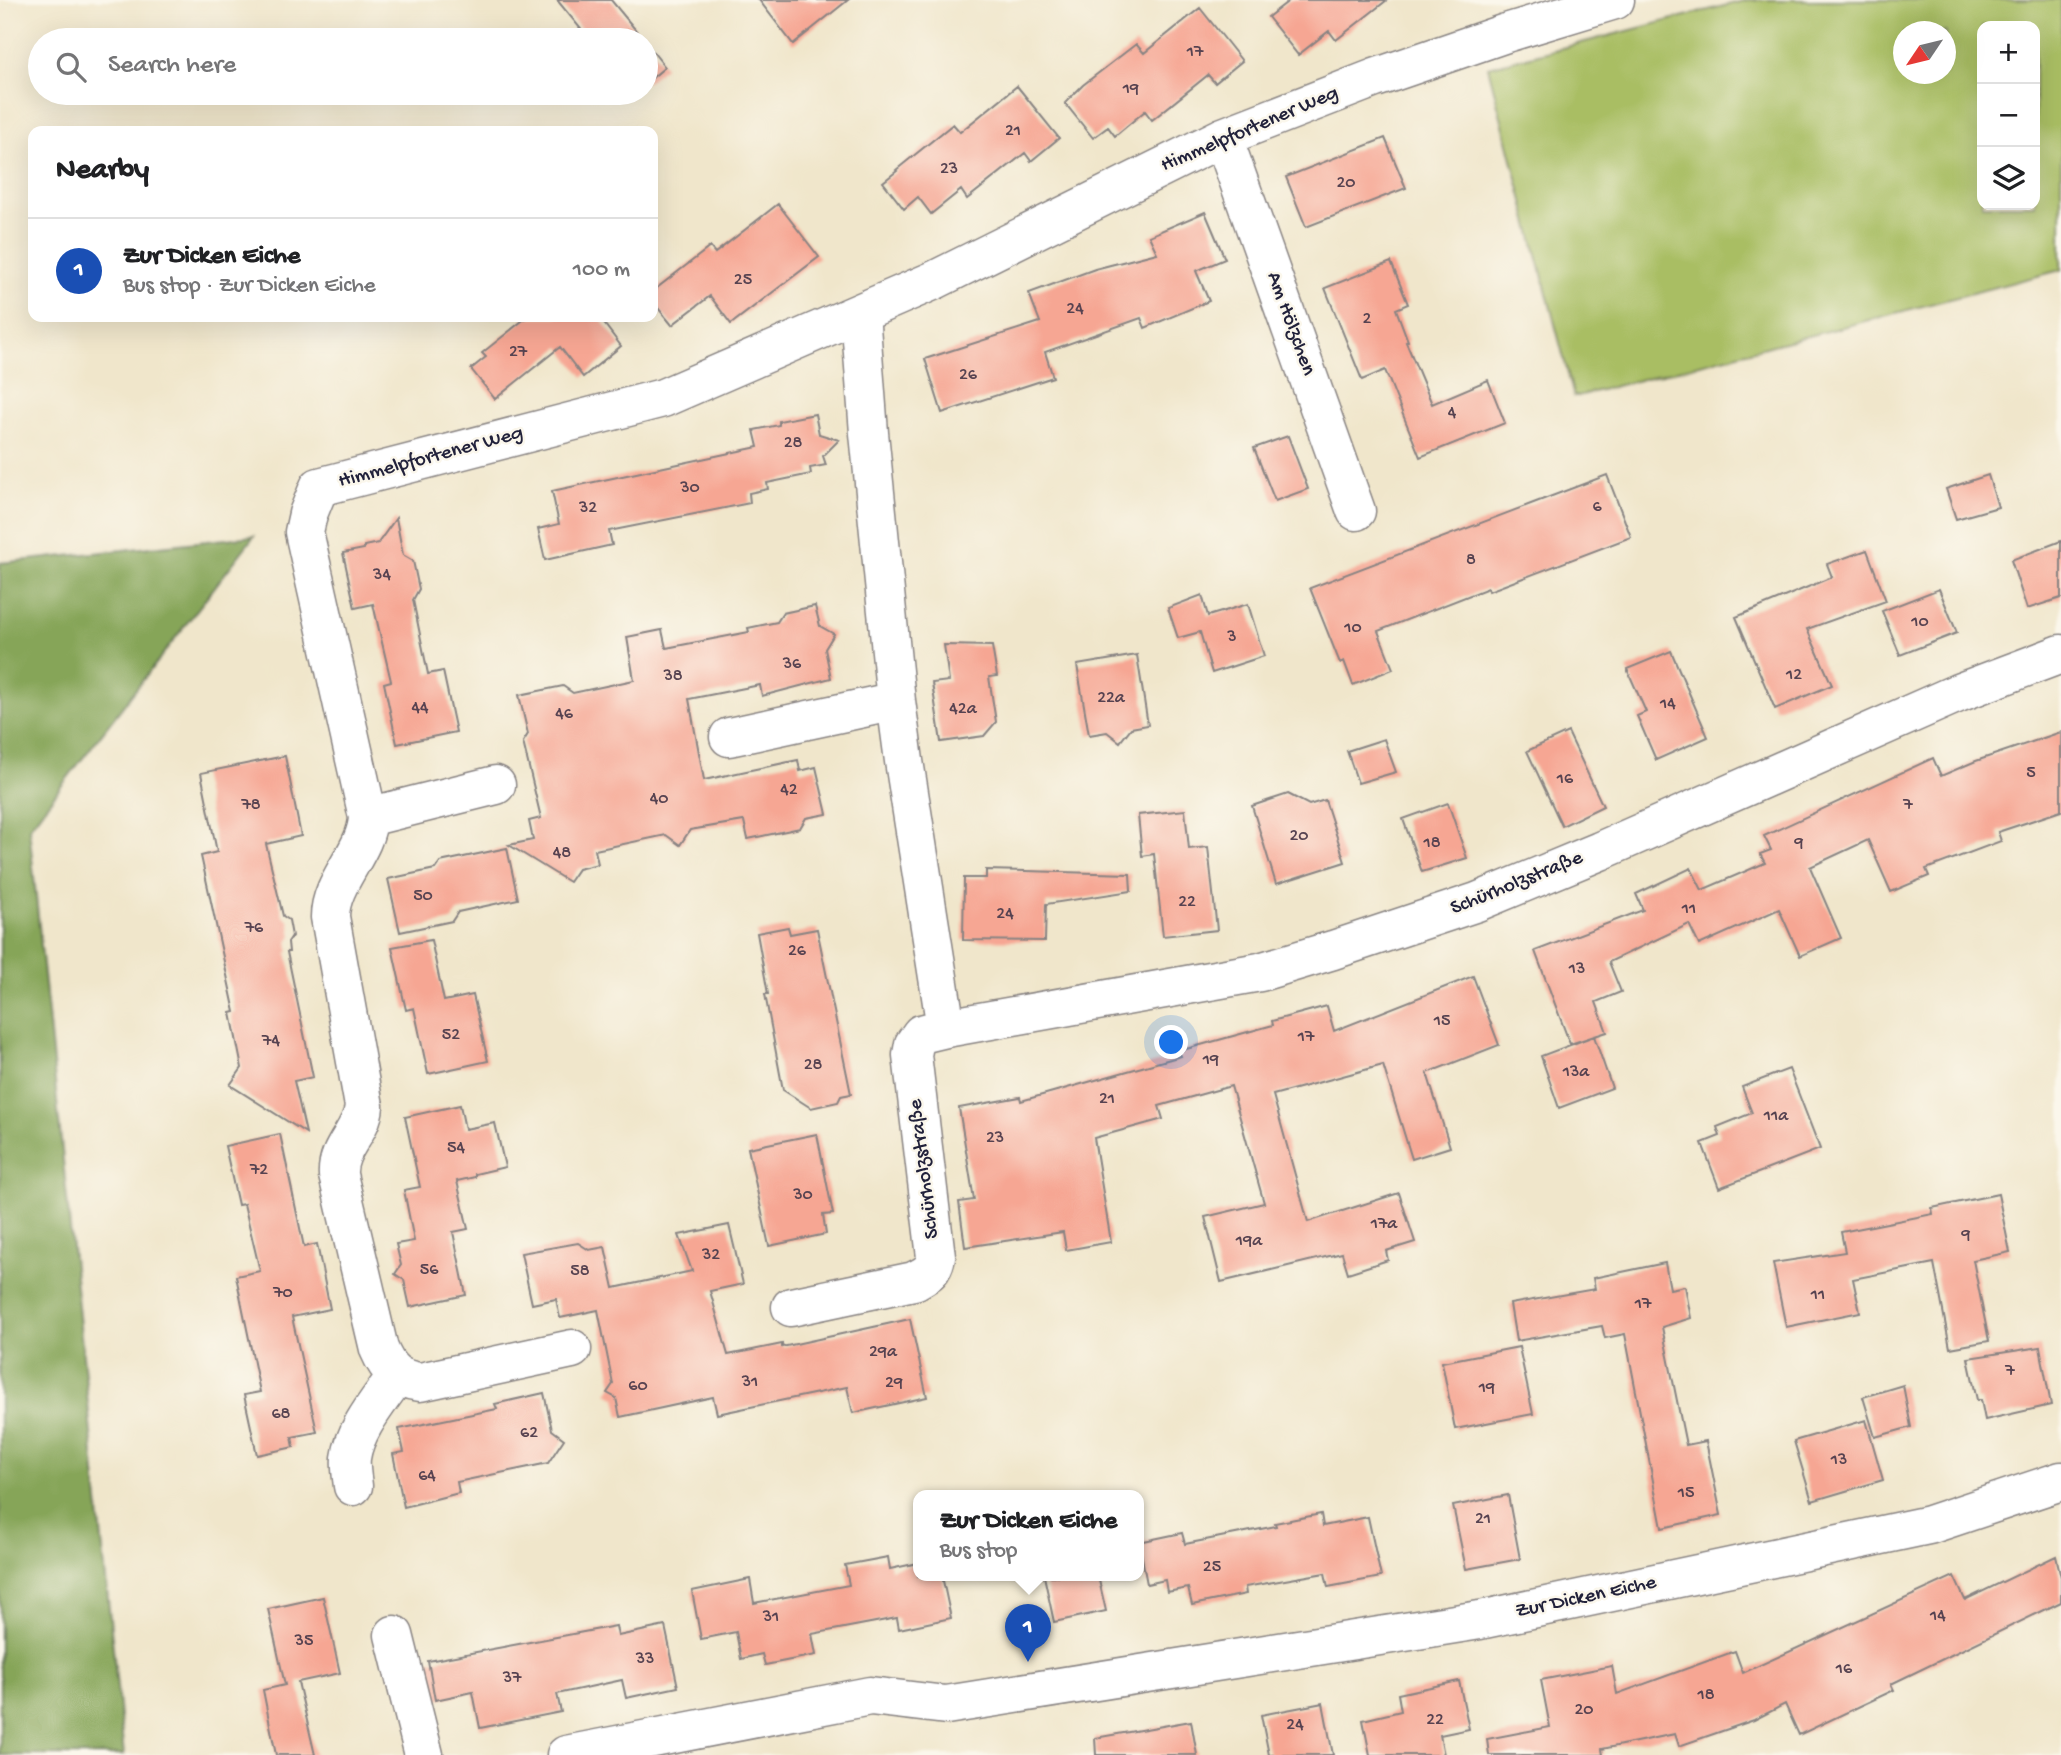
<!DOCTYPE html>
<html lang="en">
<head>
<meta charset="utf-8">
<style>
  body { margin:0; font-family:"Gochi Hand",sans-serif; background:#f6f6f6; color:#202124 }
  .controls { position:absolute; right:21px; top:21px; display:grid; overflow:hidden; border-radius:14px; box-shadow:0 7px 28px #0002 }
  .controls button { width:63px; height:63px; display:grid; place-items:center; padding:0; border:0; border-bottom:2px solid #e0e0e0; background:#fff; color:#202124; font:35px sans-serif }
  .compass { position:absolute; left:1893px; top:21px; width:63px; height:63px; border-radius:50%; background:#fff; box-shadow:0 7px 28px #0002; rotate:235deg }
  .you { position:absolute; left:1172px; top:1043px; width:24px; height:24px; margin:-18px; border:5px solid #fff; border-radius:50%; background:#1a73e8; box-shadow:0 0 0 10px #1a73e833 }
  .badge { display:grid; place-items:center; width:46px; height:46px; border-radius:50%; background:#111827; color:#fff; font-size:23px; font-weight:700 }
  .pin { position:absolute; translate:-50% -58px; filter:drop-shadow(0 2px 4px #0008) }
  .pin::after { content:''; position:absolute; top:37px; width:24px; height:21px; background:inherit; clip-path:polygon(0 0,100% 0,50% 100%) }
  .popup { position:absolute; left:913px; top:1490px; width:231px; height:91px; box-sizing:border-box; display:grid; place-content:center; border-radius:14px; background:#fff; filter:drop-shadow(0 2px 5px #0005); font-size:23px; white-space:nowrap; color:#757577 }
  .popup b { font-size:26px; color:#202124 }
  .popup::after { content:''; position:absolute; left:50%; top:100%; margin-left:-14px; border:14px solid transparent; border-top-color:#fff }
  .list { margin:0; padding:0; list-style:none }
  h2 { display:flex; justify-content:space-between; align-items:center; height:91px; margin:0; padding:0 28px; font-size:30px }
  h2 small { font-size:23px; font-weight:400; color:#757577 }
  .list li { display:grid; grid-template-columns:46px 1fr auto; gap:21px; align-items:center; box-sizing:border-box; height:105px; padding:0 28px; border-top:2px solid #e0e0e0 }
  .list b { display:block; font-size:26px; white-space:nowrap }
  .list p { margin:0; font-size:23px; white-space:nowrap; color:#757577 }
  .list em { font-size:23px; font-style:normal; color:#757577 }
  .icon { flex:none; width:38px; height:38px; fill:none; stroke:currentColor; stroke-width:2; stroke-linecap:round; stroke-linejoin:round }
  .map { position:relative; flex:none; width:2061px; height:1755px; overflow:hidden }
  .search { position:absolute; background:#fff; box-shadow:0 7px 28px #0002; left:28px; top:28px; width:630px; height:77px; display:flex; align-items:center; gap:18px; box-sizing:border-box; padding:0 24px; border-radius:38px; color:#757577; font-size:26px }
  .panel { position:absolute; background:#fff; box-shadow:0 7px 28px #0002; left:28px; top:126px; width:630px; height:196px; border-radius:14px }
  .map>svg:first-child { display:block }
</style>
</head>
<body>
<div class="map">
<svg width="2061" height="1755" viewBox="0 0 2061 1755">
  <rect width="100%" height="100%" fill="#fbf7ec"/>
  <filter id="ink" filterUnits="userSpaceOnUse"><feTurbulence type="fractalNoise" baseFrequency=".0143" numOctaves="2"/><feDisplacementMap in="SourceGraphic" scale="14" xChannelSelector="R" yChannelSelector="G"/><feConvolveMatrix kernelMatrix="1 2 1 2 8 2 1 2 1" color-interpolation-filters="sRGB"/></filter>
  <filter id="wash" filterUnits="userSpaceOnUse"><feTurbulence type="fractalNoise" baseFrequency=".00686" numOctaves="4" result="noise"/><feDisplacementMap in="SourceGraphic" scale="28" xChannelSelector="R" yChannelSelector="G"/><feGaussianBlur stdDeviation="1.57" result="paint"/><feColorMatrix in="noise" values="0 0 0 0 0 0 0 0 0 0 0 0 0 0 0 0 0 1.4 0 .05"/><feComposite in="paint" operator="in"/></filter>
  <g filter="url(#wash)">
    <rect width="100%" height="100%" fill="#f0e6cb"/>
    <path fill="#a9be63" stroke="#66704f" stroke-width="2" fill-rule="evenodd" d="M1747,0h314v270l-487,127 -86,-330zM1982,26h53v179h-53zM1904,32h42v42h-42z"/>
    <path fill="#86a559" stroke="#54644a" stroke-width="2" d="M254,536l-225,292 95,927h-124v-1192z"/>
    <g id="blocks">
      <path fill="#f6a693" d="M557,0h54l33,40h-62l-2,-2 5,-4z
        M759,0h89l-55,44z
        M1290,0h97l-51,40 -7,-9 -31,24 -30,-38z
        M1200,8l42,53 -27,22 -7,-8 -56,45 -7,-9 -30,25 -7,-9 -15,11 -28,-35 18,-18 53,-41 8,9z
        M646,43l19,24 -19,16z
        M1017,86l42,52 -28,23 -6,-8 -58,46 -6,-9 -30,24 -13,-17 -14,12 -21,-27 14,-11 -1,-1 57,-46 7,8z
        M1385,138l21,50 -100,39 -20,-50z
        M778,204l41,53 -88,67 -21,-28 -38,29 -19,-23v-11l57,-44 5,6z
        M1205,212l20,47 -29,12 13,30 -64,27 -4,-10 -96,34 8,25 -111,36 -17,-54 115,-37 -11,-29 66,-24 62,-16 -8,-17z
        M1391,262l17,42 -12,5 12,32 -2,1 26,62 56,-24 17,43 -85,34 -35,-87 -23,10 -37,-92z
        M527,317h72l22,29 -38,31 -23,-30 -65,52 -24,-30 15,-12 -4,-4z
        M815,414l4,20 20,6 -16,16 3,9 -16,3 1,6 -44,9 1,6 -19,4 1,10 -141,28 3,14 -67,15 -7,-31 21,-5 -7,-33 206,-44 -4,-17 25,-5v-4z
        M1288,436l20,53 -33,12 -21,-53z
        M1607,475l24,62 -142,54 -1,-3 -110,43 15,38 -40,16 -9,-24 -4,2 -30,-75z
        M1988,475l10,32 -42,12 -10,-30z
        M396,518l7,37 10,6 6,28 -6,11 15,74 15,-3 13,61 -59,12 -13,-61 7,-2 -18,-77 -18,4 -12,-55 21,-4v-3l14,-3z
        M2061,541v57l-34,11 -16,-49z
        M1867,550l19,51 -79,28 25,56 -57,24 -39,-92 96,-40 -5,-13z
        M1939,589l18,44 -57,22 -18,-44z
        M1202,595l6,21 40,-12 16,52 -52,17 -12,-41 -22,6 -10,-30z
        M815,606l5,20 14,8 -9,15 6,29 -69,18 -2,-11 -71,14 15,81 94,-20 2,11 16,-4 11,47 -21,4 -6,10 -52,11 -4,-18 -54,9 -10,15 -14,-10 -71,15 3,14 -20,5 -9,13 -60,-37 24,-5 -4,-19 12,-3 -18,-76 5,-8 -9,-39 44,-9 10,7 61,-13 -7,-43 35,-7 4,18 83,-16 -1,-4 29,-6 6,-9z
        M944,645l48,1 5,30 -8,1 7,45 -12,14 -43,6 -9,-59 17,-2z
        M1671,651l37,86 -52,23 -19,-44 9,-4 -19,-43z
        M1137,655l11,70 -17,3 -11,14 -13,-10 -18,3 -12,-70z
        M1568,732l35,74 -41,20 -35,-75z
        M2061,732v79l-63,21 3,9 -75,28 3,7 -38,16 -23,-52 -58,27 31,71 -41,18 -21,-47 -80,36 -10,-21 -80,38 12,30 -25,10 11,30 -37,12 -35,-93 108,-41 -7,-16 55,-26 11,22 63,-27 -5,-9 11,-4 -7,-14 169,-78 8,18 35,-15z
        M1384,739l12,33 -38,11 -11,-32z
        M285,756l16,80 -35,8 17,72 6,4 3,16 -4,6 1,10h-2l26,125 -19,4 12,52 -76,-48 12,-17 -11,-55 4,-1 -34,-156 16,-4 -16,-79z
        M1288,794l21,11 16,-5 20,62 -69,22 -24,-78z
        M1448,803l19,55 -45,14 -19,-53z
        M1185,810l4,39 19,-2 9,83 -54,6 -9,-82 -12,2 -4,-41z
        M507,848l11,51 -60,13 -6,9 -52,11 -12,-53 47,-10 5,-7z
        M986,870l144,4 1,17 -85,13 -1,37 -82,-1 1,-62h22z
        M788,927l2,7 27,-5 34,165 -10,2 -3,6 -27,6 -28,-18 -18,-96h3l-11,-61z
        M431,940l13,61 29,-6 15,66 -60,13 -14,-66 -8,2 -14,-63z
        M1473,976l26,69 -72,28 23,74 -38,12 -29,-94 -110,30 35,127 91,-29 16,49 -29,9 2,9 -40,13 -6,-20 -121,29 -16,-65 59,-14 -33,-117 -72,20 4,13 -69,19 17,104 -45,8 -3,-18 -98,15 -6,-45 15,-2 -15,-92 61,-11 1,4 160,-45 -2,-5 94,-26 -1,-4 55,-15 7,25z
        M1594,1036l18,52 -53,20 -18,-52z
        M1789,1069l31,80 -101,39 -17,-45 18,-7 -3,-9 35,-14 -10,-26z
        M460,1105l5,24 30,-6 10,44 -30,7v3l-18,4 11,48 -15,3 13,63 -56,12 -6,-27 -9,-6 6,-9 -5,-21 18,-3 -10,-51 16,-3 -15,-70z
        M280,1134l24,113 13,-3 13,65 -38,8 25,115 -25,5 2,10 -37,8 -13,-60 16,-3 -24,-116 24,-5 -16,-67 -6,1 -13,-59z
        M817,1134l16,80 -10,1 3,19 -57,12 -21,-98z
        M1998,1194l12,58 -37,8 16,81 -39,7 -16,-85 -81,16 7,33 -74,15 -13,-64 72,-11 -4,-20 92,-18 -1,-6z
        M729,1225l14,59 -33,7 18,64 54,-11v3l128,-28 17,78 -74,16 -6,-26 -130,27 -4,-17 -93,20 -4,-19 -9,-5 6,-9 -15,-74 -38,8 -4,-19 -24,5 -11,-51 57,-10 11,7 16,-3 9,41 78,-17 -13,-36z
        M1665,1263l5,26 15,-3 6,32 -29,9 24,118 20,-4 15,74 -59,13 -37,-194 -20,4 -3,-12 -86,15 -6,-37 85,-15 -2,-11z
        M1519,1347l14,67 -78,15 -13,-67z
        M2040,1347l11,58 -66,15 -4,-20h-4l-9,-42z
        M1903,1385l8,42 -36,10 -12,-40z
        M544,1393l8,37 12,9 -16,24 -91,19 2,11 -55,14 -11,-53 11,-2 -5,-23 98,-20 -2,-5z
        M1866,1420l17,60 -71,21 -18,-60z
        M1508,1495l12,64 -54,10 -13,-63z
        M1321,1514l2,12 45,-9 13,60 -53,10 -3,-14 -80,14 1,7 -54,11 -4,-17 -21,4 -2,-12 -18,4 -8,-42 43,-9 3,11 91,-18 -1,-3z
        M2056,1556l5,21v25l-170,82 3,6 -95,45 -14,-31 -31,16 -75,26 -4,-12 -73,15 1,6h-114l-2,-16 63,-12 -9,-47 71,-14 5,28 118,-43 8,22 211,-97 11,24z
        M888,1557l2,12 28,-6v13h24l9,42 -52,11 -2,-11 -85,16 4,21 -51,10 -3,-11 -21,5 -5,-27 -35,7 -9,-48 58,-12 4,24 95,-18 -4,-20z
        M1044,1576h54l8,35 -52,11z
        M323,1597l17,76 -42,9 17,73h-39l-13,-65 22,-5 -17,-76z
        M616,1626l2,10 47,-10 13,61 -52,11 -4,-18 -65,14 4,18 -81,16 -7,-36 -38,8 -7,-39z
        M1459,1681l10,48 -29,6 4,20h-74l-7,-35 38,-9 -3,-17z
        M1323,1703l10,52h-64l-8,-40z
        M1191,1721l6,34h-101l-1,-17z"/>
    </g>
  </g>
  <g filter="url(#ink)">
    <use href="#blocks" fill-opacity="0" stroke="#898483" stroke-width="2"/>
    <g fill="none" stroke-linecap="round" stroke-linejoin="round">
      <g stroke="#898483" stroke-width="41">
        <path id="minor" d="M1223,137l133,374
          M860,313l9,120 27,268 8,60 42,267 314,-56 73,-22 144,-48 123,-51 358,-158 103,-39
          M729,737l167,-36
          M368,817l128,-32
          M791,1307l123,-26c13,-7 19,-9 22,-24l-24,-202 2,-11 7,-10 25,-6
          M572,1349l-152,33c-23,-3 -32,-12 -41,-33l-41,-174c-2,-27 24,-43 26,-69l-34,-189c0,-36 37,-66 38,-100l-64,-285 4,-18 11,-27 344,-89 272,-118 288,-143 152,-59 131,-45 109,-33
          M353,1486c-1,-9 -3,-19 -2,-28 4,-30 29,-58 46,-83
          M394,1635l30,120
          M566,1755l304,-59 76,9 534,-85 449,-95 132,-44"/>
      </g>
      <use href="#minor" stroke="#fff" stroke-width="38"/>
    </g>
  </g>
  <g text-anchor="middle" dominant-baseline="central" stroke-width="5" stroke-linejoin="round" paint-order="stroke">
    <g font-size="18" fill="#574351">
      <text x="1195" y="52">17</text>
      <text x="1131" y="89">19</text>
      <text x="1013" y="131">21</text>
      <text x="949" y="169">23</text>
      <text x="1346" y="183">20</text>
      <text x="743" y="280">25</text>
      <text x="1075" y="309">24</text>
      <text x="1367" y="319">2</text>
      <text x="518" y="352">27</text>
      <text x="968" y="375">26</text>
      <text x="1452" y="413">4</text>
      <text x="793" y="443">28</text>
      <text x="690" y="488">30</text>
      <text x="1597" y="507">6</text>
      <text x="588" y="508">32</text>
      <text x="1471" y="560">8</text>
      <text x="382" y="575">34</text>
      <text x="1920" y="622">10</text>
      <text x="1353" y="628">10</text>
      <text x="1232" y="637">3</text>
      <text x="792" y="664">36</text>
      <text x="1794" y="675">12</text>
      <text x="673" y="676">38</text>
      <text x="1111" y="698">22a</text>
      <text x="1668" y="704">14</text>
      <text x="420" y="708">44</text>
      <text x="963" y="709">42a</text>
      <text x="564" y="714">46</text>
      <text x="2031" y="773">5</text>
      <text x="1565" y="779">16</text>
      <text x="789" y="790">42</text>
      <text x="659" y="799">40</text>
      <text x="251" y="805">78</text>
      <text x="1908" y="805">7</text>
      <text x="1299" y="836">20</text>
      <text x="1432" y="843">18</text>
      <text x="1799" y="843">9</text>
      <text x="562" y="853">48</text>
      <text x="423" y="896">50</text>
      <text x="1187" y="902">22</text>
      <text x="1689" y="909">11</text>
      <text x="1005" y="914">24</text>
      <text x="254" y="928">76</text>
      <text x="797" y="951">26</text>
      <text x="1577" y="969">13</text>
      <text x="1442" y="1021">15</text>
      <text x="451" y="1035">52</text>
      <text x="1306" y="1037">17</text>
      <text x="271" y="1041">74</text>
      <text x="1211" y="1060">19</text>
      <text x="813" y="1065">28</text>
      <text x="1576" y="1072">13a</text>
      <text x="1107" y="1099">21</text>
      <text x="1776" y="1116">11a</text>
      <text x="995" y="1138">23</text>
      <text x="456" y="1148">54</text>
      <text x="259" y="1170">72</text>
      <text x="803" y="1195">30</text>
      <text x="1384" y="1224">17a</text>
      <text x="1966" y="1235">9</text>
      <text x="1249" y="1241">19a</text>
      <text x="711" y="1255">32</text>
      <text x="429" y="1270">56</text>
      <text x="580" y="1271">58</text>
      <text x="283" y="1293">70</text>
      <text x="1818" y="1295">11</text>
      <text x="1643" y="1304">17</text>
      <text x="883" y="1352">29a</text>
      <text x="2010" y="1371">7</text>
      <text x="750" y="1382">31</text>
      <text x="894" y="1383">29</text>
      <text x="638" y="1386">60</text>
      <text x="1487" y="1388">19</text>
      <text x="281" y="1414">68</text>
      <text x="529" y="1433">62</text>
      <text x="1839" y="1460">13</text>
      <text x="427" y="1476">64</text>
      <text x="1686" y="1493">15</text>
      <text x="1483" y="1519">21</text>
      <text x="1212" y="1567">25</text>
      <text x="1938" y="1616">14</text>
      <text x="771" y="1617">31</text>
      <text x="304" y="1641">35</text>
      <text x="645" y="1659">33</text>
      <text x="1844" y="1669">16</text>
      <text x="512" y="1678">37</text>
      <text x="1706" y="1695">18</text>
      <text x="1584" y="1710">20</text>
      <text x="1435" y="1720">22</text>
      <text x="1295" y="1725">24</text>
    </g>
    <g font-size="21" fill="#22223b" stroke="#fbf7ec">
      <text transform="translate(1250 130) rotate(-23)">Himmelpfortener Weg</text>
      <text transform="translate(1290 324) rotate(70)">Am Hölzchen</text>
      <text transform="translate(431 458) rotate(-15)">Himmelpfortener Weg</text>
      <text transform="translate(1517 884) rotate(-22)">Schürholzstraße</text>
      <text transform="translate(925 1169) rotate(-97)">Schürholzstraße</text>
      <text transform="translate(1586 1598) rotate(-12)">Zur Dicken Eiche</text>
    </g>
  </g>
</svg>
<div class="controls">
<button>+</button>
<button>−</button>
<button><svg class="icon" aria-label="layers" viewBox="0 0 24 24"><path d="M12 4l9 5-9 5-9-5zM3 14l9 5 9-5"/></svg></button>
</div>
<svg class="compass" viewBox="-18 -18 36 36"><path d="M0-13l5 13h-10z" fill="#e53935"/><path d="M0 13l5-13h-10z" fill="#757577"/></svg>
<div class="you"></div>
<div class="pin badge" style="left:1028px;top:1662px;background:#1a4fb4">1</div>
<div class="popup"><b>Zur Dicken Eiche</b>Bus stop</div>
<div class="search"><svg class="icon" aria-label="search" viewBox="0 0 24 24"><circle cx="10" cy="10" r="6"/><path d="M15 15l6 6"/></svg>Search here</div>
<section class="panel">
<h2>Nearby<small></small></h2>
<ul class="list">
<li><span class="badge" style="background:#1a4fb4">1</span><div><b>Zur Dicken Eiche</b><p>Bus stop · Zur Dicken Eiche</p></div><em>100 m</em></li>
</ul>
</section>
</div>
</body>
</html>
